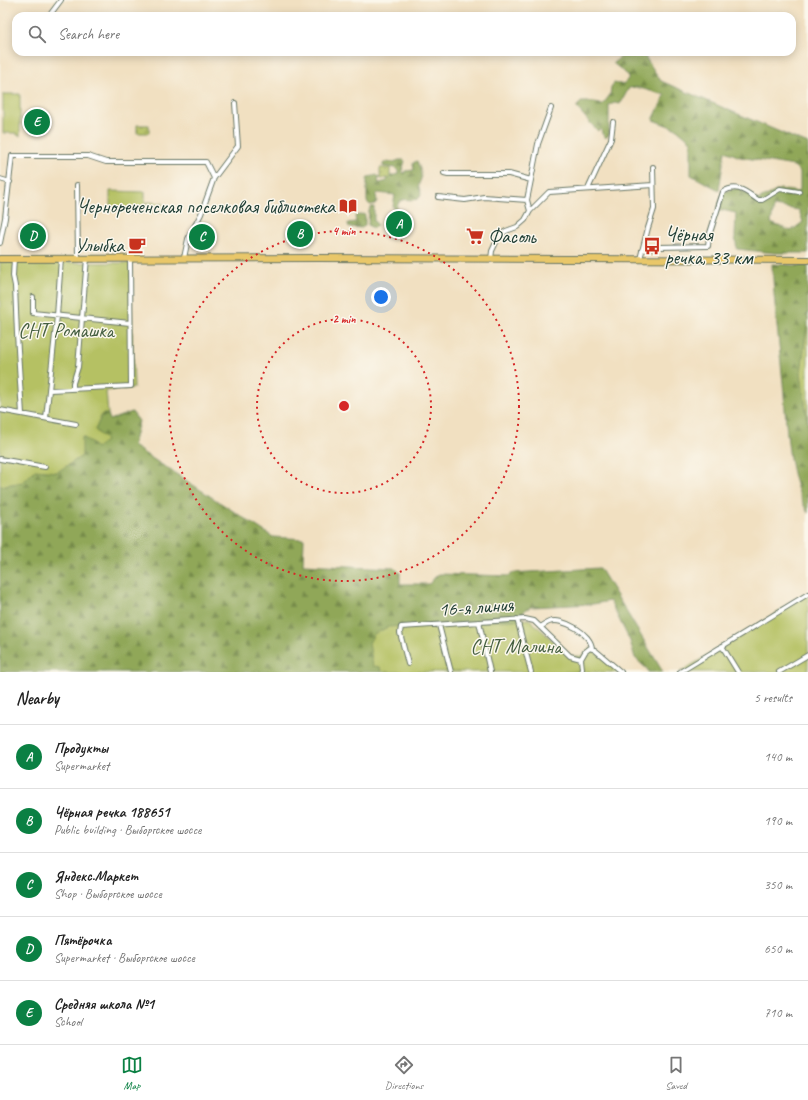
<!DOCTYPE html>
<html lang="en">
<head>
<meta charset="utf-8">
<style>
  body { margin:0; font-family:Caveat,sans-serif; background:#f6f6f6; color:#222 }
  .you { position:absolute; left:381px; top:297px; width:14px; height:14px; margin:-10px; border:3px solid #fff; border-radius:50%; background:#1a73e8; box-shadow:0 0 0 6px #1a73e833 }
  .badge { display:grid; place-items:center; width:26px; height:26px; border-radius:50%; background:#0b8043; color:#fff; font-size:13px; font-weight:700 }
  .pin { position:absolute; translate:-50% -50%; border:2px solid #fff; box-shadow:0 1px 4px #0006 }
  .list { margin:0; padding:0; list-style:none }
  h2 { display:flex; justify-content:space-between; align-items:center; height:52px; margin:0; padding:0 16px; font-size:17px }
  h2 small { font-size:13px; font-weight:400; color:#767676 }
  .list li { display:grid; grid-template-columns:26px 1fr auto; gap:12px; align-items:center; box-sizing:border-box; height:64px; padding:0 16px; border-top:1px solid #e0e0e0 }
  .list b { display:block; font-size:15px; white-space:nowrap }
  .list p { margin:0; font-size:13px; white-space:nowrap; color:#767676 }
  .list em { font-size:13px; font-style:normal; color:#767676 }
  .icon { flex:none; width:22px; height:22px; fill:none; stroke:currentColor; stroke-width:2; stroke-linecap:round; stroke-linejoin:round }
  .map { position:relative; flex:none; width:808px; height:672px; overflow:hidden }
  .search { position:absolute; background:#fff; box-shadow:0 2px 10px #0003; left:12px; right:12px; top:12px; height:44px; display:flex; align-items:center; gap:10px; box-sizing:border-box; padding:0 14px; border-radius:12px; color:#767676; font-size:15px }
  .sheet { height:372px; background:#fff }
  nav { display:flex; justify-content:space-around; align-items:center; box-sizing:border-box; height:56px; border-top:1px solid #e0e0e0; background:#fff; font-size:11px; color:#767676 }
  nav a { display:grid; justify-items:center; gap:2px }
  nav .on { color:#0b8043 }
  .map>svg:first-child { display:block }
</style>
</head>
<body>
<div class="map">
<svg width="808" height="672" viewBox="0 0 808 672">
  <defs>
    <pattern id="forest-firs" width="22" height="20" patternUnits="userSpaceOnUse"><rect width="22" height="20" fill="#90a759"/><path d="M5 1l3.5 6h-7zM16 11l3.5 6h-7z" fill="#75894a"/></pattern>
    <pattern id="park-dots" width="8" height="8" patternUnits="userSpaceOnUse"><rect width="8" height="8" fill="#b5c163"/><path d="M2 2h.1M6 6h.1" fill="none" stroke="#939e52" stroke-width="1.8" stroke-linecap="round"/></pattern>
  </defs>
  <rect width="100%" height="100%" fill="#fbf7ec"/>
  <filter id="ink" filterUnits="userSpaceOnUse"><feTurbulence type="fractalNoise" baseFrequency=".025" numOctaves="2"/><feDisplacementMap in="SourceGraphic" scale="8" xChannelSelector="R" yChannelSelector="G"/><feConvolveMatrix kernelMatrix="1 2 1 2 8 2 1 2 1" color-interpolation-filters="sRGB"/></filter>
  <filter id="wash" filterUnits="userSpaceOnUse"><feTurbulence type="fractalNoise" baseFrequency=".012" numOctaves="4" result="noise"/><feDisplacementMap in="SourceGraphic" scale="16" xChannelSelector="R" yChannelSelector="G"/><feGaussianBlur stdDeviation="0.9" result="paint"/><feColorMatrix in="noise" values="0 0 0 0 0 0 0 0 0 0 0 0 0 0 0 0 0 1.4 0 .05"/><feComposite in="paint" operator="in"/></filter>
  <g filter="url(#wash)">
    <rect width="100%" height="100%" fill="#f1e0c1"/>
    <path fill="url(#forest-firs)" stroke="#587246" fill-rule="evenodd" d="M628,52h14l19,29 147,63v109h-33l-38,-4 -2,-12 1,-24 -19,-4 6,-17 15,-4 20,12 22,-11 18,3 2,-3v-17l-6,-6 -54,-9 -15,-6 -6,39 -28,-15v-34l-14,-12 -24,-9 12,-25 -29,-8 -7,1 -9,16 -5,-1 -6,2v30l-3,3 -4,-4 -1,-5h-1l-2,2c-4,-3 -17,-19 -22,-24l5,-5h12l9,3 8,-10 1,-8 3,-4c8,2 12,1 15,-7l-16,-13zM774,206l25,4 4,12 -12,9 -20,-8z
      M399,160h5l1,1 -3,10 2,3 1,-3 9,-1 -1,-7 4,-2c2,5 5,12 4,18 -1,3 -3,5 -2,9 1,3 3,5 1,9 -7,8 -23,-6 -23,14h-1l-3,-4 2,-12 -17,-2 -2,2 1,6 -2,3 -5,1 -3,-3v-23l2,-2 8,-2 2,2 -1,5 2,1 7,-2 1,-4 10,-3v-3l-3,-3 -12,-2v-2l2,-2h9z
      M371,207h3v13l3,5 -3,3 -5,-2 -1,-1 1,-14z
      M363,214l2,1v10l-3,3 -13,-1 -1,-3v-1l8,-1 -1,-6z
      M772,264l36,2v52l-7,55 7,52v88c-22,-39 -21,-87 -25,-130 -4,-40 -9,-79 -11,-119z
      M132,412l7,9 -6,25 140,91 31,2 -1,25 92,4 5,5v11h29l9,-10 72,2 1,-3 89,-5 63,104h-15v-2l-13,-12 -5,-17 -20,-40 -17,3 -62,3 -6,3 -5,9 -140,48 2,5h-382v-186l23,-4 12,-12 22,2 24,-35 10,5 14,-3 -10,-9 7,-16h6l2,6z"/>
    <path fill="url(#park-dots)" stroke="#6a7f4c" d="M137,125h12v8h-12z
      M380,168h10v10l-10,1z"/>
    <path fill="#b5c163" stroke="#6a7f4c" d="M3,94h17v42l-3,-1v-2h-14z
      M110,191l35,1v20l-35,-1z
      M147,202l16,1v9h-16z
      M0,262l130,1 4,125 -28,3 2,23h-6l-7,16 10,9 1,2 -10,7 -5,-6 -9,-5v19l-25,16 -22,-2 -12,12 -23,4z
      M808,318v107l-7,-52z
      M808,594v78h-128z
      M529,619l41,37h12l8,-8 31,24h-239l-2,-5 -7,-1 -4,-23 5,-9 14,-7z"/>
  </g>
  <g filter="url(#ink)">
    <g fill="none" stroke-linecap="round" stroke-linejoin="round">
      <g stroke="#687665" stroke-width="6">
        <path id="minor" d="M49,16l12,-16
          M444,173l4,1h61l22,6
          M0,179l10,3
          M77,185l1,73
          M588,189l23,-50 2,-17
          M438,197l27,3 19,-3 43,3
          M530,211l19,-19 104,-7
          M0,243l5,-25 7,-62h76l18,6h100l8,16
          M642,250l17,-3 49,-1 1,-10 14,-44c14,-9 23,0 35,8h4l18,-11 19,3
          M14,258l-1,18 2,10 2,48 5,80
          M184,258l4,-19 13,-25 13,-36 24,-32 -3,-43
          M491,259l1,-8 7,-15 7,-5 11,-4 8,-7 5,-9 -3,-11 4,-20 7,-36 13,-36
          M640,259l8,-31 6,-19 -1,-42
          M33,297v16l97,10
          M73,389v-6l5,-16 9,-109
          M50,390l81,-4 -1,-128
          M0,410l76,14
          M46,418l11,-102 4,-58
          M0,459l45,8
          M517,619l14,53
          M479,622l11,50
          M439,625l12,47
          M540,627c3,-1 6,-4 9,-5 14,-5 43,12 43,27
          M722,646l16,26
          M408,664l-8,-31 1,-6 124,-8 9,2 36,35 11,3 4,-7 5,-4 5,2 26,22
          M581,672l1,-3 -1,-10
          M680,672l128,-78
          M779,672l29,-17"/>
      </g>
      <g stroke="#687665" stroke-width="8">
        <path id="primary" d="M0,259l316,-1 492,2"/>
      </g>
      <use href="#minor" stroke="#fff" stroke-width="4"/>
      <use href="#primary" stroke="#e9c769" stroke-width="6"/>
    </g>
  </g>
  <g fill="none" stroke="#d62828" stroke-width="2" stroke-dasharray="2 4">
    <circle cx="344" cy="406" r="87"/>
    <circle cx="344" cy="406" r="175"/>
  </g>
  <defs>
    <g id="library-bare" transform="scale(1.38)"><path d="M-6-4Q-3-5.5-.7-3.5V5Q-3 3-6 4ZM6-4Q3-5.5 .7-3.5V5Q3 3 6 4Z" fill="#c8321e" stroke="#fbf7ec" stroke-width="2.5" paint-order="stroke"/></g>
    <g id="supermarket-bare" transform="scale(1.38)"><path d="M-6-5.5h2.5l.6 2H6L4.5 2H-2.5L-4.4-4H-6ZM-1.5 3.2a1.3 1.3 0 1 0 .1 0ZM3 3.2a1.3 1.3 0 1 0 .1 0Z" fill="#c8321e" stroke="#fbf7ec" stroke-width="2.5" paint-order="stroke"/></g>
    <g id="cafe-bare" transform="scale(1.38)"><path d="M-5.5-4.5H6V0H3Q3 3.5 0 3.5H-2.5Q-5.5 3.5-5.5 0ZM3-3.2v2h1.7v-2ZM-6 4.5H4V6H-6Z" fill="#c8321e" stroke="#fbf7ec" stroke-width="2.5" paint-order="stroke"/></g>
    <g id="bus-bare" transform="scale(1.38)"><path d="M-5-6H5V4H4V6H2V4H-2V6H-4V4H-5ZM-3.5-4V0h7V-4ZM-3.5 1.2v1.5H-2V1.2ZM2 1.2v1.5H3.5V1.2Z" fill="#c8321e" stroke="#fbf7ec" stroke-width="2.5" paint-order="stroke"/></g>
  </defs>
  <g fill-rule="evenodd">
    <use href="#library-bare" x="348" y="206"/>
    <use href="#supermarket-bare" x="475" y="236"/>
    <use href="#cafe-bare" x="137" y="245"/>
    <use href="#bus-bare" x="652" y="246"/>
  </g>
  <g text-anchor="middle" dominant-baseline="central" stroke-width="3" stroke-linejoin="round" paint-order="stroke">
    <g font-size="20" fill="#1f3d34" stroke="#fbf7ec" text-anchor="end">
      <text x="335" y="206">Чернореченская поселковая библиотека</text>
      <text x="665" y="234" text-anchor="start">Чёрная<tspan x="665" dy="23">речка, 33 км</tspan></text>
      <text x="488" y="236" text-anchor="start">Фасоль</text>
      <text x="124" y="245">Улыбка</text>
    </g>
    <g font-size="20" fill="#445e40" stroke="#fbf7ec">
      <text x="66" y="330">СНТ Ромашка</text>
      <text x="516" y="646">СНТ Малина</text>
    </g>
    <g font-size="20" fill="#1f3d34" stroke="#fbf7ec">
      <text transform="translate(476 607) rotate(-4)">16-я линия</text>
    </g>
  </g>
  <circle cx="344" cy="406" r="6" fill="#d62828" stroke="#fbf7ec" stroke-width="2"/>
  <g font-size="12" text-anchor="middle" font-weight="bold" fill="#d62828" stroke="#fbf7ec" stroke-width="3" stroke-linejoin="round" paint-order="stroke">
    <text x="344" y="235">4 min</text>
    <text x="344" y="323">2 min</text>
  </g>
</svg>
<div class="you"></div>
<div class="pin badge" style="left:399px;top:224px">A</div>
<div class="pin badge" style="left:300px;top:234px">B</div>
<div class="pin badge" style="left:202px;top:237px">C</div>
<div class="pin badge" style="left:33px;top:236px">D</div>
<div class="pin badge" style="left:37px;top:122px">E</div>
<div class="search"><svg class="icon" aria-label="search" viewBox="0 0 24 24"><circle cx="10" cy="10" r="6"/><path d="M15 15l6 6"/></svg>Search here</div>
</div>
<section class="sheet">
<h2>Nearby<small>5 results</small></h2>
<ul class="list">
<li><span class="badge">A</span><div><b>Продукты</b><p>Supermarket</p></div><em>140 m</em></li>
<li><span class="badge">B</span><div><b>Чёрная речка 188651</b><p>Public building · Выборгское шоссе</p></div><em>190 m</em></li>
<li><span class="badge">C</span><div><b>Яндекс.Маркет</b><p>Shop · Выборгское шоссе</p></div><em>350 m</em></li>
<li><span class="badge">D</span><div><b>Пятёрочка</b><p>Supermarket · Выборгское шоссе</p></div><em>650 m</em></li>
<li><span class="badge">E</span><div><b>Средняя школа №1</b><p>School</p></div><em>710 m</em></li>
</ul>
</section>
<nav>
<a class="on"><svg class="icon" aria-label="map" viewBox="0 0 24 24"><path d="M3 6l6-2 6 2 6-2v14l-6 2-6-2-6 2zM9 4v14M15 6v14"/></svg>Map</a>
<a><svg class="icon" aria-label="directions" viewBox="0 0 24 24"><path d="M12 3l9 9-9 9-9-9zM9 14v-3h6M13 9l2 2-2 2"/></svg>Directions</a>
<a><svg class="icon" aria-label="saved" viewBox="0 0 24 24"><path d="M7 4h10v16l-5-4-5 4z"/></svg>Saved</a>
</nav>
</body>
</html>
